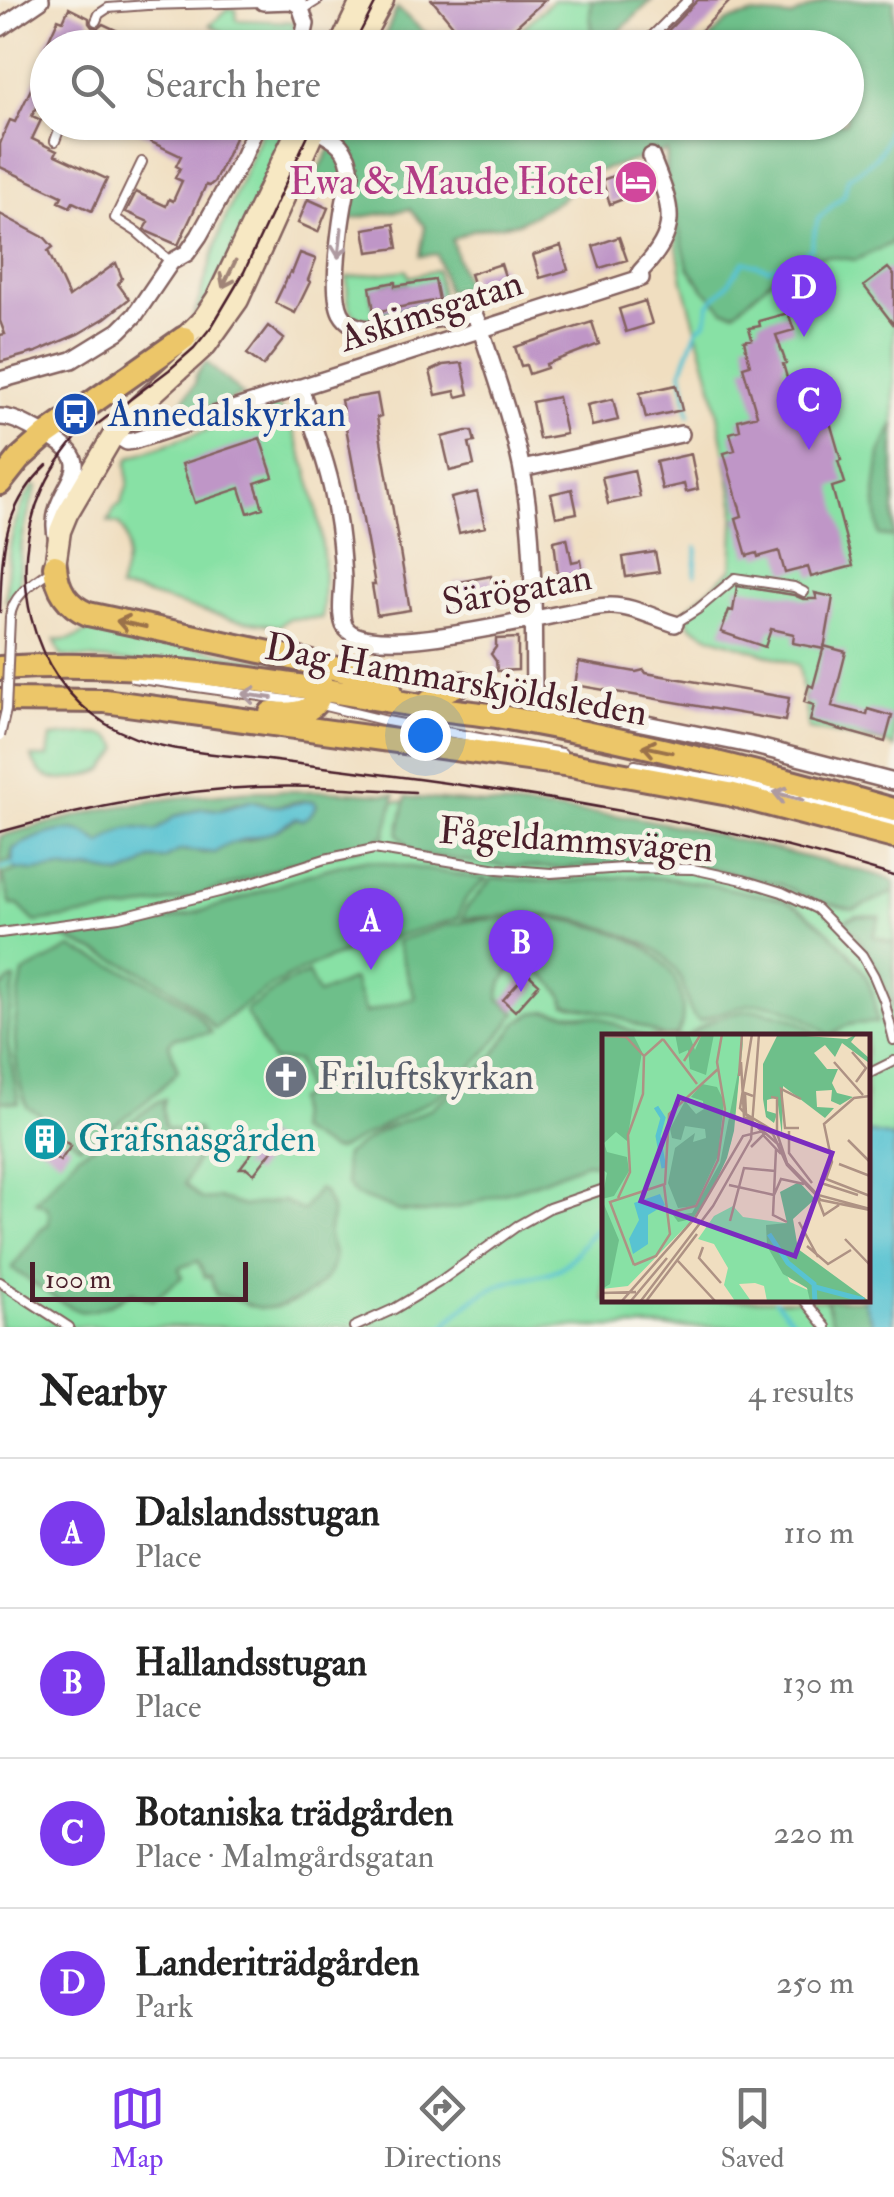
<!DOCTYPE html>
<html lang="en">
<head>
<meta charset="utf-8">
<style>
  body { margin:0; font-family:"IM FELL Double Pica",serif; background:#f2f2f2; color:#222 }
  .scale { position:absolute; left:30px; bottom:25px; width:218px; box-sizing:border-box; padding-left:10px; border:5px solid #4a1f2b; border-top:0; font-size:28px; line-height:35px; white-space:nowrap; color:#4a1f2b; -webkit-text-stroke:8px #f7f3e8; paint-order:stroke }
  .you { position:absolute; left:425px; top:735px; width:35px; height:35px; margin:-25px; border:8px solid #fff; border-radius:50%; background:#1a73e8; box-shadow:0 0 0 15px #1a73e833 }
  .badge { display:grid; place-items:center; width:65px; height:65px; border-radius:50%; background:#7c3aed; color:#fff; font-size:32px; font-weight:700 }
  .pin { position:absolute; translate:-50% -82px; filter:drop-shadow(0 2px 5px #0008) }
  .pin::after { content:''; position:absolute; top:52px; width:35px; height:30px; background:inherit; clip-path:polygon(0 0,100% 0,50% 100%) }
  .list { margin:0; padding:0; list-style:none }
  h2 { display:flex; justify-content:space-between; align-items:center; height:130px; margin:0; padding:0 40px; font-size:42px }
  h2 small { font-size:32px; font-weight:400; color:#767676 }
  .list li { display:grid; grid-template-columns:65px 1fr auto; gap:30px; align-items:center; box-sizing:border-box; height:150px; padding:0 40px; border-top:2px solid #e0e0e0 }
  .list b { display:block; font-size:38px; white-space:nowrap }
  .list p { margin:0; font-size:32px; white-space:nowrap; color:#767676 }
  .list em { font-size:32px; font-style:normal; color:#767676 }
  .icon { flex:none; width:55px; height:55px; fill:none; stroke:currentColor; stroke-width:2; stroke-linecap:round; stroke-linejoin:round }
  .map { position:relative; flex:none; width:894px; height:1327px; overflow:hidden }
  .search { position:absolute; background:#fff; box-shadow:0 2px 8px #0004; left:30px; right:30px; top:30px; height:110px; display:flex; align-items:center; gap:25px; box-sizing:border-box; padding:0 35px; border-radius:55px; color:#767676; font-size:38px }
  .sheet { height:730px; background:#fff }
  nav { display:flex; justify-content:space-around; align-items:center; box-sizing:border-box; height:140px; border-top:2px solid #e0e0e0; background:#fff; font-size:28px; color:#767676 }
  nav a { display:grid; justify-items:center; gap:5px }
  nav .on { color:#7c3aed }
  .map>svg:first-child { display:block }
</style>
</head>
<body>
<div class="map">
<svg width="894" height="1327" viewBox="0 0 894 1327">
  <rect width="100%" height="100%" fill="#f7f3e8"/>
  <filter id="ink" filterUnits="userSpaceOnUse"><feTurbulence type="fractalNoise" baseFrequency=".01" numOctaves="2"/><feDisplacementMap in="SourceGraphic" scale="20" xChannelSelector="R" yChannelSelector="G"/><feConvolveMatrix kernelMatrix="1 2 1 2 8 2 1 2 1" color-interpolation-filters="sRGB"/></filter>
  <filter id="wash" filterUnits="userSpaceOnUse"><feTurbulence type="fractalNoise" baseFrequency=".0048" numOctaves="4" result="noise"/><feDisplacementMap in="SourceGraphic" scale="40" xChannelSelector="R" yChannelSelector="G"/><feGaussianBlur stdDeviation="2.25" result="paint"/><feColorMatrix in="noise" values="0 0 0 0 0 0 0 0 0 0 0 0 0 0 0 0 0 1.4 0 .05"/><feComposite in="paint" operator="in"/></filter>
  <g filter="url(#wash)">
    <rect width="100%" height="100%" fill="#f0dec0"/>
    <path fill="#88e1a5" stroke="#698068" stroke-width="2.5" fill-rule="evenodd" d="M553,0h39l-2,14 2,15 -6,18h-27l1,-6 -9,6 -50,1z
      M228,9h8l1,11 56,2 2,9 -4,16h-54l-2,-2v-6l-25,-14z
      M761,122l133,55v571l-5,-4 -81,-15 -9,-64 -87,-28 -21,-11 -8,-14 49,-43 3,-61 -21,-115 -31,-112 -19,-112 8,-46z
      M265,123h28l-81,170 -19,26 28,-90z
      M407,270l2,7 28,-7 7,38 -46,7 -1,-6 15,-4 -4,-22 -12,2 -2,-3 -11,2v4l-13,3 4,21 19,-2 1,7c-41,6 -47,3 -47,-40z
      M276,406c15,12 16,22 23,40 20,54 29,113 23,172l-34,1 -9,7 -49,-7 -93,-27 -18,-2c5,-22 16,-47 0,-66l-11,-2 7,-15 6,-3 7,-20 -1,-21 3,-6z
      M33,486l4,1c-13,33 -19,65 -17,100l-14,14c1,-41 3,-79 27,-115z
      M94,626l200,42 8,10 -241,-22 -6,-16c17,1 25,-3 39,-14z
      M83,734c16,0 29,-2 37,15l-16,21c-25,9 -62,21 -72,-13h16l3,-20z
      M333,799l151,6 410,76v446h-894v-486zM604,1037h262v263h-262z"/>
    <path fill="#6ebf8a" stroke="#5c6f5a" stroke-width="2.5" d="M592,0h60l-49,47h-17l6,-18 -2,-15z
      M827,0h67v236l-4,8 -34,16 -30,-4 -38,8 -53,48 -11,-2 -22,-23 -14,-20 -21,-88v-28l-83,24 -24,25 -42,23 -46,7 -20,10 14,47 -19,4 -10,-37 -17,2 5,-29 -15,-18 -61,10v-37l-34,-5 29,-54 502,-1v-74l-144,-1 25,-26 27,-7 36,3z
      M397,8l41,36 2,3h-60z
      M206,362l37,33 -53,20 -9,-12 14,-19 1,-9z
      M894,424v113l-15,-2 -4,-42 5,-40z
      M251,791h78l66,4 -10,40 -19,11 -78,18 -63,23 -37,11 -54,11 -99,13 -17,-17h-7l-9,-30 20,-7 11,3 30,-3 11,3 19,-2 28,6 15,-6 14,-10h14l17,-9 25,3 19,-9 24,-4 28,-10 20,-12 5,1 8,-4 7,-10 -3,-4h-14l-27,6 -16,-6 -13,3 -7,-1 -17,7 -18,-2 -46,23 -55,13 -42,-12 -29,8 -17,9 -2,11 -11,4v-28l108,-28 66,-10z
      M406,797l227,20 55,11 186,46 20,7v11l-40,18 -40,-10 -35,-16 -91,-21 -28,-2 -102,7 -54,-2 -90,-12 -16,-20z
      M366,860l120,19c-12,11 -26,21 -27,39 -92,27 -171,43 -244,111 -43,-53 -95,-65 -155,-93 58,-3 119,-17 174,-35 44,-15 86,-34 132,-41z
      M630,876c39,1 76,7 115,16 12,2 26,4 38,8 28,11 70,52 84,78 7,15 8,30 10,45 -23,0 -31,-1 -47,14 -20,-18 -47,-34 -75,-33 -18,1 -38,11 -56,17 -13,-9 -12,-27 -18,-41 -3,-7 -8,-13 -13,-19 -10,-12 -24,-18 -39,-24 -60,-26 -102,-25 -166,-18l3,-11 27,-30 70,4z
      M857,916l23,1 -7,19 21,7v68l-18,-45 -20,-32 -12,-10 3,-5z
      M549,917c49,8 121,23 132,80 3,13 3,26 -4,38l-12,2 -57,-24 -42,-8c-7,-22 -25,-32 -45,-41 -14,6 -22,20 -22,35l17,14c-22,33 -47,61 -79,84l-99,53h-7l-34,-19 -1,-31 7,-3 2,-5 -8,-31 -25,-1 -27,-49 39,-27 24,-11 10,21 35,-15 12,34 50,-15 -19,-57 51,-16 31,-5z
      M71,948c44,20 115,41 140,85l-37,5 -5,6 9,27c-28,30 -62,55 -98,75l-42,-33 -11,-6c-17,-46 -14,-87 -4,-134z
      M12,979h3l-6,39 -1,27 11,58 -19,-2v-112z
      M755,1010c26,3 47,10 66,27h-135c21,-17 43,-25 69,-27z
      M547,1011l52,6 47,20h-42v127l-19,-1 -49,20 -75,24 -36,6 -26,-2 -43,-16 -9,-10 -3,-24 1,-6 33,-23 52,-23 50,-40 13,-13 25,-34 15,-9z
      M165,1099l-2,8 2,20 11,3 22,-1 8,20 -9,10 -12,25 16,15 17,-1 25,8 40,-5 20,10 15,-22 6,3c2,7 7,13 8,22 0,7 -5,15 -3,23 1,8 6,13 5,22 -4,29 -46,51 -73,49 -16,-2 -29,-13 -45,-13l-6,-19 -5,1 -7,-16 -19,7 3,9 -29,23 -21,-8c-13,9 -35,21 -52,19 -13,-3 -56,-34 -68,-43l29,-38 7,-5 2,-11 -4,-8 -11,-4 44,-48 26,-14 54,-39z
      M826,1300h37l11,27h-35l-8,-9z"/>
    <path fill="#58c3d2" stroke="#51717e" stroke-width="2.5" d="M249,801c9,1 19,6 28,5 13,0 24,-6 37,-5l3,4 -7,10 -8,5 -5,-2c-8,3 -14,9 -21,12 -20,10 -45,8 -61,23l-34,-3 -17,9h-14l-14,10 -16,6 -27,-6 -19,2 -11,-3 -30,3 -18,-2 -3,-4 1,-16c19,-11 53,-26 74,-15 5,3 10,7 14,10 21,-17 29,-19 55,-13l19,-15 12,-3 15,-5 19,2z
      M867,1132l21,4 6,4v187h-20l-11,-27h3z"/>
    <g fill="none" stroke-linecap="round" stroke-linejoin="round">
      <path stroke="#58c3d2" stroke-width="4" d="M796,257l15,-8 7,-30 26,-24 4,-17c30,-20 43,-29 41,-68l5,-6
        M689,415l-7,-45 15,-41 9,-7 3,-18 18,-19 17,-24 25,8 20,-9
        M695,575l2,-28
        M0,869l12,-4
        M775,1300l24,27
        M444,1327c19,-22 42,-40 71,-47 15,-4 31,-4 45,-12 19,-11 25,-34 44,-44"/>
    </g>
    <g id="blocks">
      <path fill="#bf96c7" d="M432,0h113l-33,30 -13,-1 -20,19h-5l-12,-14 -1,1z
        M698,0h33l-47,48h-33z
        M69,8l20,10v5l3,4 6,1 5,-4 51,24h-109l13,-29 5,2z
        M48,54v29l-16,33 9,4 -9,19 25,12 -2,4 52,24 -15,32 -19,-9 -3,5 -11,-5 3,-6 -62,-29v-23l5,-13 5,-11 5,2z
        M120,122h78l10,5 2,-5h26l-4,9 3,7 -21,44 -5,4 -3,-1 -28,60 -30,-13 -3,-3 4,-7 -23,-10 10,-20 30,14 3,-7 4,2 9,-20 -7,-3 5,-10 -4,-2 5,-10 -30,-14 2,-4z
        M642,166l8,23 -40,15 -8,-24z
        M308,199l20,9 -10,24 -20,-9z
        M0,214l45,24 8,9 -5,4 21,46 47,-34 6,15 -4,6 11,15 -24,19 -27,16 -42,18 -36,10v-27l5,-1 -5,-13z
        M394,224l4,24 -30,4 -4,-23z
        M619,237l8,23 -27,8 -7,-22z
        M561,246l7,24 -28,8 -7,-23z
        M300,253l16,6 -8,21 2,2 -15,31 -20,-10 15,-31 2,1z
        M501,264l8,25 -31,10 -8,-25z
        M888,268l6,7v50l-30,-39z
        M435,280l4,20 -65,12 -4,-25 25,-5v4z
        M645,301l7,23 -26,8 -7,-23z
        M788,313l6,17 -18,5 10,28 -3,1 10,34 4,-1 5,15 23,-7 16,55 -3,1 7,22 -13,4 21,79 -42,11 -3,-10 -23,6 -6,-22 -21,6 -1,-4 -10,3 -11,-38 6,-2 -18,-63 11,-3 -5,-17 10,-3 -2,-10 19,-5 -14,-48 7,-2 -6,-24 8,-2 -3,-11 11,-2 -1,-5z
        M592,322l7,22 -53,20 1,4 -18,6 -3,-9 -5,1 -6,-19z
        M268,326l16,13 -21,27 -16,-12z
        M462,363l7,31 -12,3 -2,-6 -19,4 -6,-24 13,-6z
        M676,385l6,25 -36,8 -6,-25z
        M377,394l4,22 -4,1 33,193 -33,5 -5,-30h3l-34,-185z
        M558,397l8,37 -27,5 -7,-37z
        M613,399l5,21 -26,6 -5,-21z
        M466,431h6l3,11 -6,1 5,22 -24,6 -8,-34z
        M260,438l13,39 -18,6 8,25 -15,5 -8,-25 -45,15 -13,-39z
        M691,454l7,35 -12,3 -2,-8 -22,5 -6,-27z
        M634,470l6,27 -32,7 -6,-27z
        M572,489l5,24 -21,4 -5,-23z
        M477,492l8,35 -26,6 -8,-35z
        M567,538l5,24 9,-2 4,25 -25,5 -6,-49z
        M655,552l4,20 -33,5 -3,-20z
        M491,576l5,26 -38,7 -5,-26z
        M737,586l57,9 9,4h14l-2,-6 18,4 -9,52 -31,-6 1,-9 -23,-5 -6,18 -44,-15 8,-22 4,1z
        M518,638v32l-21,1 -1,-10 -5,-7 5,-7v-8z
        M824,646l22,6 -14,54 35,9 1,-6 24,7 -7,26 -75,-21 4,-16 -10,-3 5,-17 4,2z
        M579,662l57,10 8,-2 2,3 143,25 -4,23 -210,-36z
        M527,973l12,11 -24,27 -12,-11z
        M32,1117l39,29 -11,15 -40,-28z
        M265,1135l12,9 -23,30 -7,-6h-7z"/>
    </g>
  </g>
  <g filter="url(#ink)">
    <use href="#blocks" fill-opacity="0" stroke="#84625f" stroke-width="2.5"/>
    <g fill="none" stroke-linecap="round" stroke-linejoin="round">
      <g stroke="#84625f" stroke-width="12">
        <path id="lane" d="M302,10l16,-10
          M96,21l3,-7 9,-6 39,-3 116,-3v-2
          M640,48l48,-48
          M55,141l7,-19
          M142,162l-27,56 22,14 34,30
          M10,617c3,-23 23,-34 41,-47
          M676,623l22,-14 37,-31 59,9 10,5
          M133,678l169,24
          M321,705l66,16 175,32
          M635,765l105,19 154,39
          M0,933l119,-16 108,-27 98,-31 49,-10 124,20 53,4 73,-5 69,1 50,11 39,12 35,17 45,46 12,21 10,24 10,40
          M866,1075l28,-14
          M0,1282l69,45
          M804,1300l22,27
          M354,1327l40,-18 45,-27 78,-56 32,-18 55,-19"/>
      </g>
      <g stroke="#84625f" stroke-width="20">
        <path id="street" d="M263,2l29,-1 8,5 6,18 -5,24
          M0,28l41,-28
          M315,130c22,10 34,18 36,44 -8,27 -22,115 -10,139 6,11 15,14 26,16l103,-15 5,2 6,14c18,56 39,112 46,172 8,64 6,130 7,194
          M0,380l72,-20 47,-29 16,-16 36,-53 16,-9 12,-17 45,-81 14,-33
          M300,387c13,41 30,81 36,124 4,22 6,46 7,68 0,13 -4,33 1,46 19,43 223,-18 265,-19 21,-1 46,12 66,18
          M0,417c15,0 30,10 44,17 70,35 -2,52 13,106
          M114,434l13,8 6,-1 508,-163 -1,-6c42,-45 32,-63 11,-116
          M522,469l159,-35
          M462,683l72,13 63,18 158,32 139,36"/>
      </g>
      <g stroke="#84625f" stroke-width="25">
        <path id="secondary" d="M339,48l23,-48
          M357,48l26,-48
          M184,338l19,-19 14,-21 84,-176
          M55,566l5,-35 7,-17 47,-80 25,-28 67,-61 32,-45 80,-178"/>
      </g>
      <g stroke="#84625f" stroke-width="28">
        <path id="primary" d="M0,483l19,-24 27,-24 138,-97
          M55,566c2,24 12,39 33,48l196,42 62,15 45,21
          M0,668c142,-10 282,14 421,38 25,5 50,6 75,10 134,23 267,57 398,94
          M0,700l105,1 466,64 158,29 165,43
          M424,707l15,-14 23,-10
          M271,713c28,3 57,-2 47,-38"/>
      </g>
      <use href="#lane" stroke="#fff" stroke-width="8"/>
      <use href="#street" stroke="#fff" stroke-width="15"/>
      <use href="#secondary" stroke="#f7e8c3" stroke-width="20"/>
      <use href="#primary" stroke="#ecc669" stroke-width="22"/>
      <path stroke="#4a1f2b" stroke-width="2.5" d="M352,48l25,-48
        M91,421c-19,21 -36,41 -48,68 -37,80 -15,187 63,235 46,28 102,29 154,35 53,7 106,13 158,20 161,22 321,50 476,97
        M82,436l87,-66 25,-22 18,-22 32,-54 70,-150
        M0,612c2,-60 2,-104 47,-147
        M0,832c85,-24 171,-42 259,-45 52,-2 104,2 156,5"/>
      <g stroke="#84625f" stroke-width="12" stroke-linecap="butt">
        <path id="lane-bridge" d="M0,736l6,-26 4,-93"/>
      </g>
      <use href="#lane-bridge" stroke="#fff" stroke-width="8"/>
    </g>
    <defs><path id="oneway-shaft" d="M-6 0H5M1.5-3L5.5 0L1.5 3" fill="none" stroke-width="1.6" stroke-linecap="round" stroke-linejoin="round" transform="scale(2.5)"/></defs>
    <g stroke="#ae9aa0">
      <use href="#oneway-shaft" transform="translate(340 243) rotate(96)"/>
      <use href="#oneway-shaft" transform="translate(257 696) rotate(-172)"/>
      <use href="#oneway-shaft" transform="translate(788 796) rotate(-166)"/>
    </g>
    <use stroke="#a08477" href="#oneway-shaft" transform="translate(229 274) rotate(116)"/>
    <g stroke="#9b724a">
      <use href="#oneway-shaft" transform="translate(131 624) rotate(-168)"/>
      <use href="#oneway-shaft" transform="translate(657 749) rotate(-168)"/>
    </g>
  </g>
  <defs>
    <g id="hotel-disc" transform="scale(2.25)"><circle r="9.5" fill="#d1479c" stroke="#f7f3e8"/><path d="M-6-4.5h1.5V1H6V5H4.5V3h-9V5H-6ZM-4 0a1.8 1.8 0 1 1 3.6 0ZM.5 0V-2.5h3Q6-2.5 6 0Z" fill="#fff"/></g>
    <g id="bus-disc" transform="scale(2.25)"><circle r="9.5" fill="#1a4fb4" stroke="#f7f3e8"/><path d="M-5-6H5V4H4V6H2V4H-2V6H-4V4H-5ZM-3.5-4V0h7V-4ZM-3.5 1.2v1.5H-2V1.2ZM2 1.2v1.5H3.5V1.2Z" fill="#fff"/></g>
    <g id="church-disc" transform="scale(2.25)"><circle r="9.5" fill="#6b7280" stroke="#f7f3e8"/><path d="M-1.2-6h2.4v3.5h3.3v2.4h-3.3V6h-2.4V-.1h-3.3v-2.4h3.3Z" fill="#fff"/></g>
    <g id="building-disc" transform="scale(2.25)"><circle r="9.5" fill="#0f9aa8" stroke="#f7f3e8"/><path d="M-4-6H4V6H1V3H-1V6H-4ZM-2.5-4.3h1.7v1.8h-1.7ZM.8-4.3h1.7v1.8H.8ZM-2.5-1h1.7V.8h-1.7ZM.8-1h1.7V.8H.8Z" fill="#fff"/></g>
  </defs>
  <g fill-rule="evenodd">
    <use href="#hotel-disc" x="636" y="182"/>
    <use href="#bus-disc" x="75" y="414"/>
    <use href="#church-disc" x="286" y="1077"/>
    <use href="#building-disc" x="45" y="1139"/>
  </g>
  <g text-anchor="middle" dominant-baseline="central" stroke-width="10" stroke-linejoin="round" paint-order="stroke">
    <g font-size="38" fill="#b23c85" stroke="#f7f3e8" text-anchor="end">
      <text x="604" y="182">Ewa &amp; Maude Hotel</text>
    </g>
    <g font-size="38" fill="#4a1f2b" stroke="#f7f3e8">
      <text transform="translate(431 311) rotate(-18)">Askimsgatan</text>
      <text transform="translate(517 590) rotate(-10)">Särögatan</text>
      <text transform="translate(456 680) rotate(10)">Dag Hammarskjöldsleden</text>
      <text transform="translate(576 840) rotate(4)">Fågeldammsvägen</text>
    </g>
    <g font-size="38" fill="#164399" stroke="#f7f3e8" text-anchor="start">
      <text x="108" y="414">Annedalskyrkan</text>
    </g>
    <g font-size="38" fill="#5b616d" stroke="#f7f3e8" text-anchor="start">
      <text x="318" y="1077">Friluftskyrkan</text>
    </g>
    <g font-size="38" fill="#0d838f" stroke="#f7f3e8" text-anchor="start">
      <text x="78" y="1139">Gräfsnäsgården</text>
    </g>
  </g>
  <g transform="translate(602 1034)">
    <rect width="268" height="268" fill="#f0dec0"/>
    <path d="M0,0h140l1,10 -12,99 -38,76 -65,67 -26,3zM131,172l10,11 42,6 -6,35 11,24 20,9v10h-43l-3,-15 -9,-3 -16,1 12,17h-16l-11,-16 4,-17 -14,-24 -16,-5 16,-23z" fill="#88e1a5"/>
    <path d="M0,0h31l9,18 -15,89 -11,-9 -12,11 3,9 20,5 2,14 -15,25 -12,3 5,-26 -5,-4zM73,0h14l6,16 7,-16h12l-8,41 -16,-6 -2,-19 -9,4zM176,0l69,5 10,-5 -6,8 18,16v5l-27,-20 -7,14 -10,-12 -11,8 13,16h11l-6,14 5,10 16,4 -13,8 -9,-4 1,-11 -16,1 1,16 17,1 -9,10 -42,-32 -1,50 -5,-39 -10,3v11l10,3 -3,9 -8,-6 -3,-18v-35zM139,23l-7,74 -7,27 -16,34 -23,34 -20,22 24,-29 -14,3 -5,-7 19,-2 28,-50zM100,50l15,3 7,14 -6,55 -23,50 -17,2 -10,-25 7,-35 20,-15 -2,9 13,-4 -1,-9 -20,-3 -4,14 -9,-2 -2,-9 15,-28 11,13 8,-5 -1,-8 -12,-4zM197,148l16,17 -22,20 5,30 71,52h-59l-3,-13 -24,-14 -16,-28 -1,-21 21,-2 -7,-31zM1,168l16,38 -9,44 -8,5z" fill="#6ebf8a"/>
    <path d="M58,160l5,11 -17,10v29l-15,10 -4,-15 10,-19 -5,-17z" fill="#58c3d2"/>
    <path fill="none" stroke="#58c3d2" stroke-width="5" d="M54,73l7,11 -5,18 6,32M167,200l19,29 26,21 1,18M213,253l49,13"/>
    <path fill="none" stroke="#ae9284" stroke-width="2.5" d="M150,0l-12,74 25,27M0,2l24,1 18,19M61,5l34,45M250,18l14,16 -10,14M82,27l17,-27M139,28l3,55 29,17 14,31 34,35 49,10M232,28l29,33M137,42l3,-42M151,62l-8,-3 1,21 31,19 10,30 31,32 52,14M268,62l-16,2 -30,26 8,38 -6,17 44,17M169,63l6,1v35M197,94h-14l-4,-39 20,10M187,97v22l23,30M246,106l22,22M149,113l12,-12 18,19M174,115l-3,66 14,7M237,130l31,12M219,149l37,12M127,151l45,10 7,-16 23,5M16,164l12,-26 -2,-37 15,-41 1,-38 19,-17M216,165l6,16 15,-10M70,178l24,-6 22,-46 7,-51 -8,-47 5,-28M128,187l14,-53 31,3M197,188l19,35M243,205l25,26M205,212l21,18 23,-14M101,213l-4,11 22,25M76,227l38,41M32,231l-24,-63 55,-18 4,-70 49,-45M32,231l22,-9 14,-22 -6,-49M0,259l34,-1M45,266l50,-66M19,268l74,-84 48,-82 20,-5 17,15M28,268l37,-44M38,268l73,-96 38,-67 8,-105"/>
    <path fill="#7b2cbf" fill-opacity="0.15" stroke="#7b2cbf" stroke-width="5" d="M77,63l153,56 -37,103 -154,-55z"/>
    <rect width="268" height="268" fill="none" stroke="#4a1f2b" stroke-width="5"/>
  </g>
</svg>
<div class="scale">100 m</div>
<div class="you"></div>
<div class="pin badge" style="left:371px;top:970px">A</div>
<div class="pin badge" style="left:521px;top:992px">B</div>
<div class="pin badge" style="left:809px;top:450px">C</div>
<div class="pin badge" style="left:804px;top:337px">D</div>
<div class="search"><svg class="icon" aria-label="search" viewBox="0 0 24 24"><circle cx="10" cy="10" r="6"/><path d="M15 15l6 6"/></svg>Search here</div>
</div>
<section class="sheet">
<h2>Nearby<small>4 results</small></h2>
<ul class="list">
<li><span class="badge">A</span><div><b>Dalslandsstugan</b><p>Place</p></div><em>110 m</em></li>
<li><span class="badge">B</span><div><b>Hallandsstugan</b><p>Place</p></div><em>130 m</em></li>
<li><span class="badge">C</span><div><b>Botaniska trädgården</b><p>Place · Malmgårdsgatan</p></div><em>220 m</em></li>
<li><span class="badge">D</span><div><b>Landeriträdgården</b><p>Park</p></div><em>250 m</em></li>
</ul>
</section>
<nav>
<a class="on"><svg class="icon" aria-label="map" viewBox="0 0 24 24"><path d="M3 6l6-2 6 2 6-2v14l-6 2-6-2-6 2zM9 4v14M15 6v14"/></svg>Map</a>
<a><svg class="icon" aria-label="directions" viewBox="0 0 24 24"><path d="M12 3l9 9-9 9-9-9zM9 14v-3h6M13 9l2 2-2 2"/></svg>Directions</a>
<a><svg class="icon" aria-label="saved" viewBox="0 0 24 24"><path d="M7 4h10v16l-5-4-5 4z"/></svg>Saved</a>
</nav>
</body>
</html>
